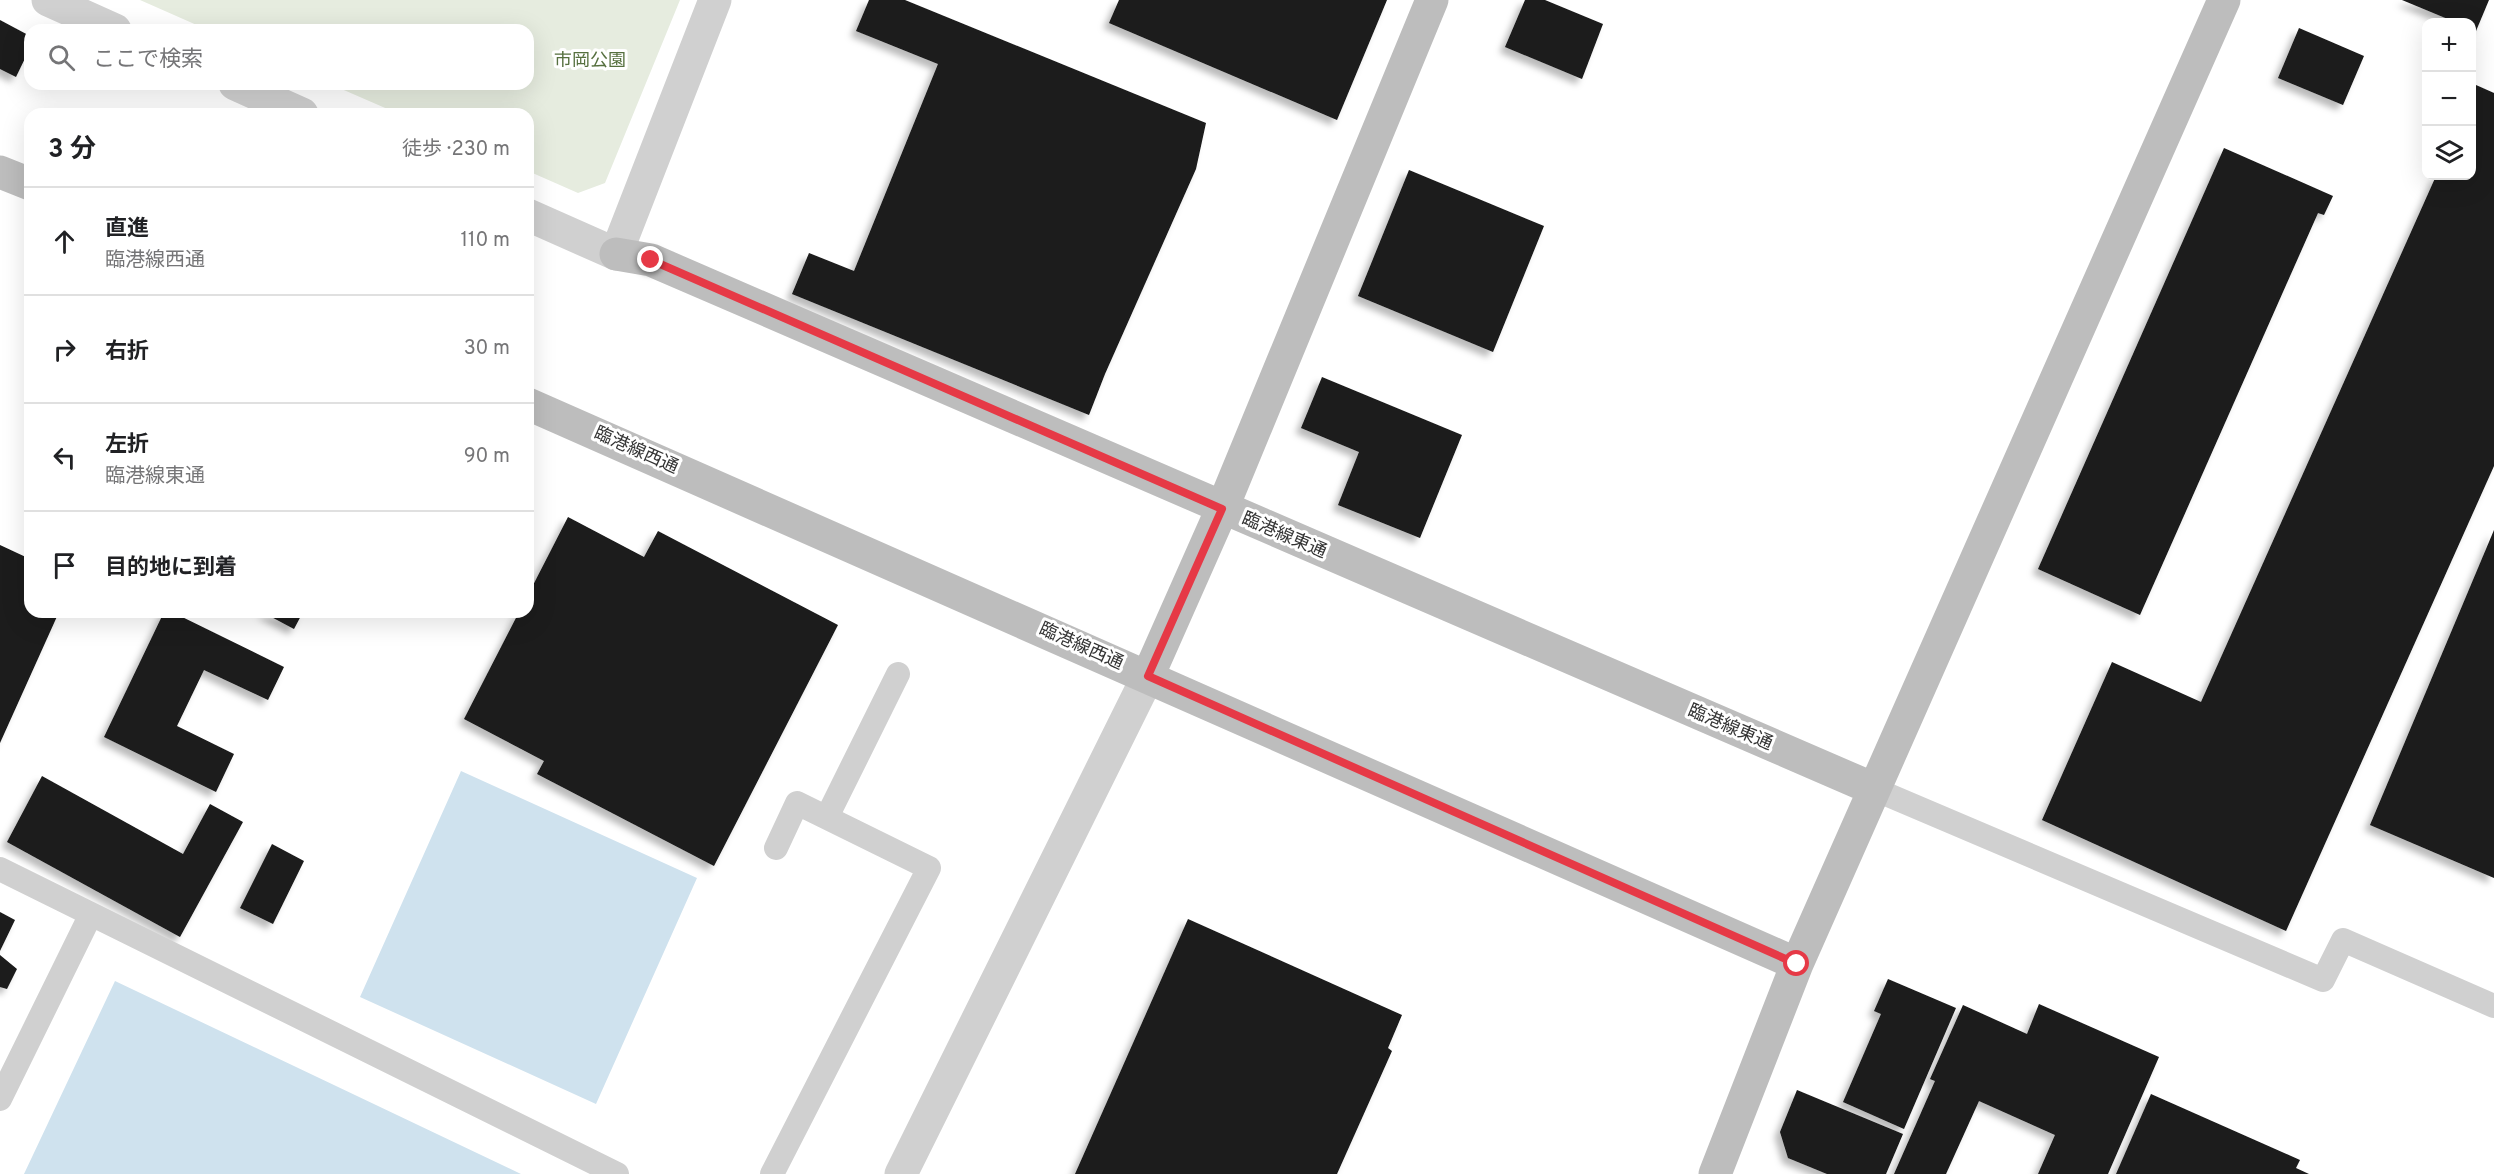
<!DOCTYPE html>
<html lang="ja">
<head>
<meta charset="utf-8">
<style>
  body { margin:0; font-family:Overpass,"Noto Sans JP",sans-serif; background:#f6f6f6; color:#202124 }
  .controls { position:absolute; right:18px; top:18px; display:grid; overflow:hidden; border-radius:12px; box-shadow:0 6px 24px #0002 }
  .controls button { width:54px; height:54px; display:grid; place-items:center; padding:0; border:0; border-bottom:2px solid #e0e0e0; background:#fff; color:#202124; font:30px sans-serif }
  .stop { position:absolute; width:18px; height:18px; margin:-14px; border:4px solid #e63946; border-radius:50%; background:#fff }
  .stop.end { background:#e63946; border-color:#fff; box-shadow:0 2px 6px #0008 }
  .list { margin:0; padding:0; list-style:none }
  h2 { display:flex; justify-content:space-between; align-items:center; height:78px; margin:0; padding:0 24px; font-size:26px }
  h2 small { font-size:20px; font-weight:400; color:#757577 }
  .list li { display:grid; grid-template-columns:39px 1fr auto; gap:18px; align-items:center; box-sizing:border-box; height:108px; padding:0 24px; border-top:2px solid #e0e0e0 }
  .list b { display:block; font-size:22px; white-space:nowrap }
  .list p { margin:0; font-size:20px; white-space:nowrap; color:#757577 }
  .list em { font-size:20px; font-style:normal; color:#757577 }
  .icon { flex:none; width:33px; height:33px; fill:none; stroke:currentColor; stroke-width:2; stroke-linecap:round; stroke-linejoin:round }
  .map { position:relative; flex:none; width:2494px; height:1174px; overflow:hidden }
  .search { position:absolute; background:#fff; box-shadow:0 6px 24px #0002; left:24px; top:24px; width:510px; height:66px; display:flex; align-items:center; gap:15px; box-sizing:border-box; padding:0 21px; border-radius:18px; color:#757577; font-size:22px }
  .panel { position:absolute; background:#fff; box-shadow:0 6px 24px #0002; left:24px; top:108px; width:510px; height:510px; border-radius:18px }
  .map>svg:first-child { display:block }
</style>
</head>
<body>
<div class="map">
<svg width="2494" height="1174" viewBox="0 0 2494 1174">
  <defs>
    <filter id="shadow"><feDropShadow dx="-5.5" dy="5.5" stdDeviation="3" flood-color="#0004"/></filter>
  </defs>
  <rect width="100%" height="100%" fill="#fff"/>
  <path fill="#e6ecdf" d="M140,0h540l-75,183 -27,10 -50,-22v-57h-129l-69,-30h198v-54h-320z"/>
  <path fill="#cfe2ee" d="M461,771l236,107 -101,226 -236,-107z
    M115,981l406,193h-497z"/>
  <path fill="#1a1a1a" filter="url(#shadow)" d="M869,0h36l301,123 -10,46 -91,205 -16,41 -297,-121 17,-41 45,18 84,-207 -82,-33z
    M1119,0h268l-50,120 -228,-97z
    M1525,0h20l58,24 -21,55 -77,-32z
    M2402,0h87l-13,31 -4,-1v-8h-17z
    M0,20l30,16v12l-14,29 -16,-8z
    M2299,28l65,28 -21,49 -65,-27z
    M2476,85l18,8v373l-208,465 -244,-111 70,-158 89,40 235,-526h36v-80z
    M2224,148l109,48 -9,19 -6,-2 -178,402 -102,-46z
    M1409,170l135,56 -51,126 -135,-56z
    M1322,377l140,58 -42,103 -82,-33 21,-53 -58,-24z
    M568,517l76,40 14,-26 180,94 -124,241 -177,-92 7,-13 -80,-42 55,-107h9v-17z
    M2494,530v348l-124,-53z
    M0,545l30,14v53h29l-59,131z
    M164,612h8l112,55 -16,33 -64,-30 -27,56 57,28 -18,38 -112,-55z
    M262,612h41l-9,17z
    M42,776l141,78 27,-50 33,18 -63,115 -173,-95z
    M272,844l32,17 -31,63 -33,-16z
    M0,912l15,8 -15,31z
    M1188,919l214,96 -14,33 4,3 -55,123h-262z
    M0,955l17,14 -10,20 -7,-2z
    M1888,979l68,29 -52,121 -61,-27 38,-88 -7,-3z
    M2039,1004l120,53 -51,117h-70l17,-39 -76,-34 -33,73h-52l41,-93 -5,-2 33,-74 64,29z
    M1797,1090l106,44 -17,40h-59l-39,-16 -8,-26z
    M2151,1094l149,66 -4,8 13,6h-193z"/>
  <g fill="none" stroke-linecap="round" stroke-linejoin="round">
    <path stroke="#d0d0d0" stroke-width="24" d="M1874,789l449,191 20,-40 151,66
      M827,817l71,-143
      M0,869l617,305
      M0,1099l91,-185
      M772,1174l157,-306 -132,-65 -21,45"/>
    <path stroke="#d0d0d0" stroke-width="33" d="M48,0l67,30
      M235,84l67,30
      M528,215l88,39 99,-254
      M901,1174l247,-498"/>
    <path stroke="#bdbdbd" stroke-width="33" d="M0,172l30,12
      M616,254l35,6 1223,529
      M528,404l1269,560
      M1148,676l74,-167 210,-509
      M1715,1174l82,-210 427,-964"/>
  </g>
  <g fill="none" stroke-linecap="round" stroke-linejoin="round">
    <path stroke="#e63946" stroke-width="8" d="M651,260l571,249 -74,167 649,288"/>
  </g>
  <g text-anchor="middle" dominant-baseline="central" stroke-width="6" stroke-linejoin="round" paint-order="stroke">
    <g font-size="18" fill="#56703f" stroke="#fff">
      <text x="590" y="61">市岡公園</text>
    </g>
    <g font-size="18" fill="#333" stroke="#fff">
      <text transform="translate(636 451) rotate(24)">臨港線西通</text>
      <text transform="translate(1284 536) rotate(23)">臨港線東通</text>
      <text transform="translate(1081 647) rotate(24)">臨港線西通</text>
      <text transform="translate(1730 728) rotate(23)">臨港線東通</text>
    </g>
  </g>
</svg>
<div class="controls">
<button>+</button>
<button>−</button>
<button><svg class="icon" aria-label="layers" viewBox="0 0 24 24"><path d="M12 4l9 5-9 5-9-5zM3 14l9 5 9-5"/></svg></button>
</div>
<div class="stop" style="left:1797px;top:964px"></div>
<div class="stop end" style="left:651px;top:260px"></div>
<div class="search"><svg class="icon" aria-label="search" viewBox="0 0 24 24"><circle cx="10" cy="10" r="6"/><path d="M15 15l6 6"/></svg>ここで検索</div>
<section class="panel">
<h2>3 分<small>徒歩 · 230 m</small></h2>
<ul class="list">
<li><svg class="icon" aria-label="ahead" viewBox="0 0 24 24"><path d="M12 20V5M6 11l6-6 6 6"/></svg><div><b>直進</b><p>臨港線西通</p></div><em>110 m</em></li>
<li><svg class="icon" aria-label="right" viewBox="0 0 24 24"><path d="M7 20v-9h11M14 6l5 5-5 5"/></svg><div><b>右折</b></div><em>30 m</em></li>
<li><svg class="icon" aria-label="left" viewBox="0 0 24 24"><path d="M17 20v-9H6M10 6l-5 5 5 5"/></svg><div><b>左折</b><p>臨港線東通</p></div><em>90 m</em></li>
<li><svg class="icon" aria-label="arrive" viewBox="0 0 24 24"><path d="M6 21V4h12l-3 4 3 4H6"/></svg><div><b>目的地に到着</b></div></li>
</ul>
</section>
</div>
</body>
</html>
